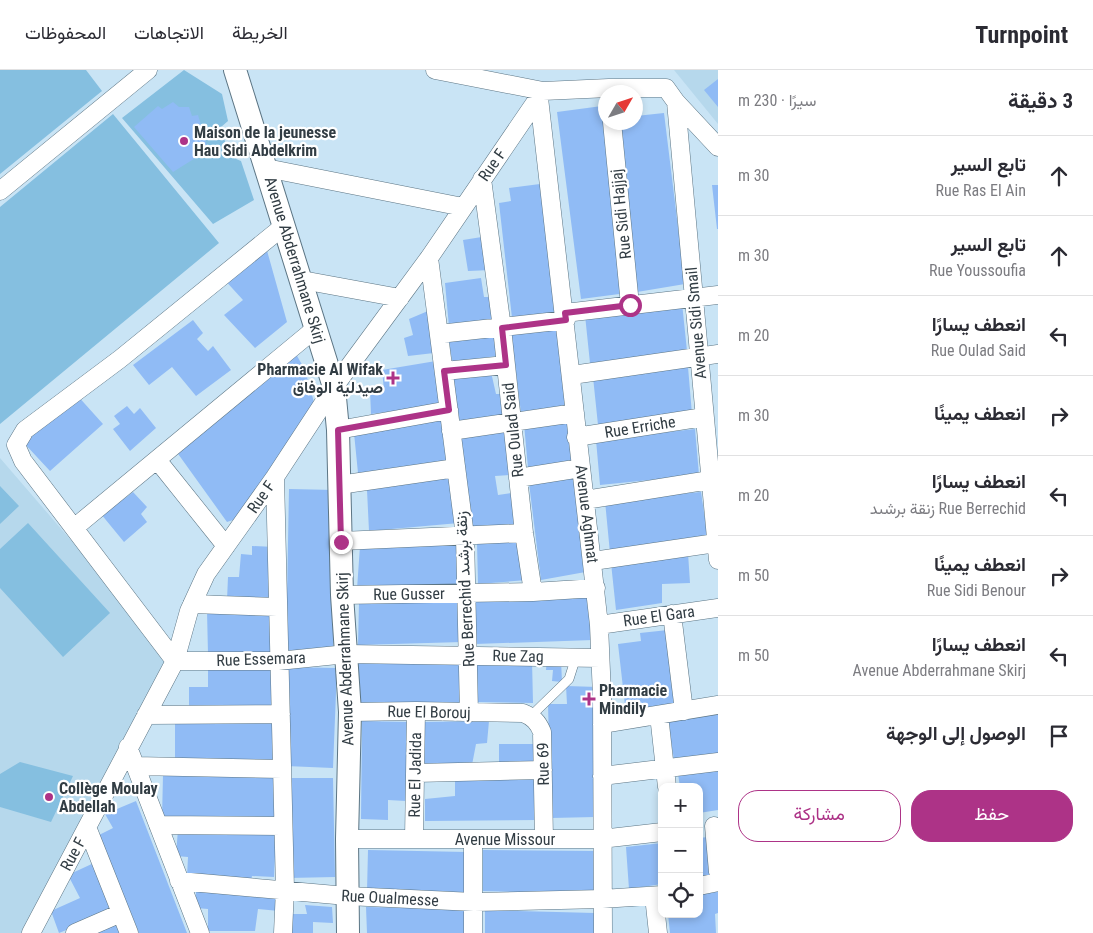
<!DOCTYPE html>
<html lang="ar">
<head>
<meta charset="utf-8">
<style>
  body { margin:0; font-family:"Roboto Condensed",Vazirmatn,sans-serif; background:#f7f7f7; color:#2b2b33; direction:rtl }
  .controls { position:absolute; right:15px; bottom:15px; display:grid; overflow:hidden; border-radius:10px; box-shadow:0 2px 8px #0003 }
  .controls button { width:45px; height:45px; display:grid; place-items:center; padding:0; border:0; border-bottom:1px solid #e1e1e2; background:#fff; color:#2b2b33; font:25px sans-serif }
  .compass { position:absolute; left:598px; top:15px; width:45px; height:45px; border-radius:50%; background:#fff; box-shadow:0 2px 8px #0003; rotate:51deg }
  .stop { position:absolute; width:15px; height:15px; margin:-11px; border:4px solid #ad3387; border-radius:50%; background:#fff }
  .stop.end { background:#ad3387; border-color:#fff; box-shadow:0 1px 5px #0008 }
  .list { margin:0; padding:0; list-style:none }
  h2 { display:flex; justify-content:space-between; align-items:center; height:65px; margin:0; padding:0 20px; font-size:21px }
  h2 small { font-size:16px; font-weight:400; color:#7c7c81 }
  .list li { display:grid; grid-template-columns:32px 1fr auto; gap:15px; align-items:center; box-sizing:border-box; height:80px; padding:0 20px; border-top:1px solid #e1e1e2 }
  .list b { display:block; font-size:19px; white-space:nowrap }
  .list p { margin:0; font-size:16px; white-space:nowrap; color:#7c7c81 }
  .list em { font-size:16px; font-style:normal; color:#7c7c81 }
  .actions { display:flex; gap:10px; padding:15px 20px }
  .actions a { flex:1; padding:11px 0; border:1px solid #ad3387; border-radius:20px; text-align:center; font-size:18px; color:#ad3387 }
  .actions .main { background:#ad3387; color:#fff }
  .icon { flex:none; width:28px; height:28px; fill:none; stroke:currentColor; stroke-width:2; stroke-linecap:round; stroke-linejoin:round }
  .map { position:relative; flex:none; width:718px; height:863px; overflow:hidden; direction:ltr }
  header { display:flex; align-items:center; gap:30px; box-sizing:border-box; height:70px; padding:0 25px; background:#fff; border-bottom:1px solid #e1e1e2 }
  header strong { font-size:24px }
  nav { display:flex; gap:28px; margin-inline-start:auto; font-size:18px }
  main { display:flex }
  aside { flex:1; background:#fff }
  .map>svg:first-child { display:block }
</style>
</head>
<body>
<header>
<strong>Turnpoint</strong>
<nav><a>الخريطة</a><a>الاتجاهات</a><a>المحفوظات</a></nav>
</header>
<main>
<aside>
<h2>3 دقيقة<small>سيرًا · 230 m</small></h2>
<ul class="list">
<li><svg class="icon" aria-label="ahead" viewBox="0 0 24 24"><path d="M12 20V5M6 11l6-6 6 6"/></svg><div><b>تابع السير</b><p>Rue Ras El Ain</p></div><em>30 m</em></li>
<li><svg class="icon" aria-label="ahead" viewBox="0 0 24 24"><path d="M12 20V5M6 11l6-6 6 6"/></svg><div><b>تابع السير</b><p>Rue Youssoufia</p></div><em>30 m</em></li>
<li><svg class="icon" aria-label="left" viewBox="0 0 24 24"><path d="M17 20v-9H6M10 6l-5 5 5 5"/></svg><div><b>انعطف يسارًا</b><p>Rue Oulad Said</p></div><em>20 m</em></li>
<li><svg class="icon" aria-label="right" viewBox="0 0 24 24"><path d="M7 20v-9h11M14 6l5 5-5 5"/></svg><div><b>انعطف يمينًا</b></div><em>30 m</em></li>
<li><svg class="icon" aria-label="left" viewBox="0 0 24 24"><path d="M17 20v-9H6M10 6l-5 5 5 5"/></svg><div><b>انعطف يسارًا</b><p>Rue Berrechid زنقة برشىد</p></div><em>20 m</em></li>
<li><svg class="icon" aria-label="right" viewBox="0 0 24 24"><path d="M7 20v-9h11M14 6l5 5-5 5"/></svg><div><b>انعطف يمينًا</b><p>Rue Sidi Benour</p></div><em>50 m</em></li>
<li><svg class="icon" aria-label="left" viewBox="0 0 24 24"><path d="M17 20v-9H6M10 6l-5 5 5 5"/></svg><div><b>انعطف يسارًا</b><p>Avenue Abderrahmane Skirj</p></div><em>50 m</em></li>
<li><svg class="icon" aria-label="arrive" viewBox="0 0 24 24"><path d="M6 21V4h12l-3 4 3 4H6"/></svg><div><b>الوصول إلى الوجهة</b></div></li>
</ul>
<div class="actions"><a class="main">حفظ</a><a>مشاركة</a></div>
</aside>
<div class="map">
<svg width="718" height="863" viewBox="0 0 718 863">
  <rect width="100%" height="100%" fill="#c9e4f5"/>
  <path fill="#b6d8ec" d="M674,0h44v54z
    M0,388l175,203 -154,272h-21z"/>
  <path fill="#85bfe0" d="M0,0h86l16,21 -102,83z
    M184,0l38,24 6,27 -7,6 8,29 12,5 13,39 -41,24 -91,-106z
    M113,44l106,129 -219,181v-217z
    M0,416l19,20 -19,18z
    M28,453l82,90 -47,44 -63,-69v-39z
    M20,692l53,14 -22,46 -51,-15v-33z"/>
  <path fill="#90bbf5" d="M718,9v28l-14,-17z
    M173,32l6,5h10l3,9 6,-1 10,35 -35,22 -39,-45 24,-21 4,3z
    M602,36l25,187 -46,6 -24,-187z
    M664,43l21,171 -48,8 -19,-170h18v-6z
    M540,114l20,127 -48,7 -13,-115 12,-2 -2,-13z
    M712,115h6v44h-1z
    M488,166l3,34 -23,1 -5,-31z
    M266,177l21,75 -32,26 -31,-33 19,-15 -21,-23z
    M481,208l3,19h14l2,23 -51,7 -4,-44z
    M682,233l5,48 -97,12 -5,-48z
    M428,241l6,42 -26,3 -4,-18 9,-3 -4,-16z
    M193,250l10,13 -6,6 11,12 5,-5 18,24 -35,26 -24,-29 -23,18 -16,-20z
    M559,256l11,80 -49,7 -10,-81z
    M500,264l3,21 -48,7 -3,-2 -3,-18z
    M296,284l9,16 10,36 -73,111 -15,5 -51,-71z
    M436,291l6,44 -71,9 -1,-23 14,-1 -2,-20z
    M688,297l4,47 -94,11 -5,-48z
    M491,302l5,22h13l2,21 -51,8 -8,-45z
    M76,324l27,30 -53,47 -27,-29z
    M127,336l7,8 6,-6 16,20 -26,23 -17,-22 7,-5 -6,-8z
    M444,348l5,42 -91,13 -4,-40z
    M568,349l5,42 -45,7 -4,-44z
    M504,357l6,48 -15,1 3,19 20,-3 3,32 -49,6 -14,-95z
    M695,359l4,46 -99,10 -4,-45z
    M578,406l13,95 -50,9 -12,-97z
    M454,407l5,46 -90,8 -2,-41 33,-7z
    M289,419l46,1 -2,161 -47,-1z
    M133,422l14,15 -6,7 6,8 -23,20 -23,-28 20,-17 3,2z
    M701,422l7,47 -98,14 -5,-52z
    M523,469l4,41 -49,4 -1,-42z
    M464,471v43l-107,5 3,-43z
    M252,476l23,1 -4,53h-44l1,-23h11l2,-23 11,1z
    M688,483l2,30 -28,1v19l-46,7 -5,-47z
    M592,526l1,44 -118,4v-44z
    M462,532v40l-104,3 1,-42z
    M274,540l1,43 -67,1 -1,-43z
    M668,560l9,78 -51,6 -8,-70 23,-3 -1,-8z
    M547,588l14,2 1,22 -10,-1 1,-11h-7z
    M473,589l59,1 1,43 -57,-1z
    M358,590l106,1 -1,42 -103,2z
    M208,596h67l1,42h-87v-21h19z
    M285,597l52,1 -4,100 -47,-2z
    M566,616l32,1 -3,130 -44,1 -3,-114h19z
    M718,644v39l-44,7 -6,-38z
    M276,651l1,41 -102,-1v-38z
    M362,651l46,1 -2,79 -18,-1v20l-27,-1z
    M489,651l-2,22 -11,1 -4,21 -52,-1 1,-42z
    M499,674h39v21l-39,-1z
    M718,699v41l-19,3v-26h-19l-2,-13z
    M163,705l111,2 1,43 -113,-2z
    M539,706l-1,44 -113,1v-22l30,-3v-19z
    M290,708h43l2,99 -47,1z
    M136,731l51,132h-48l-40,-98 14,-7 -8,-14z
    M178,759l98,6 -2,42 -22,-1 -1,5 -64,-4 1,-20 -12,-1z
    M708,767l6,40 -15,2v-41z
    M662,773v41l-33,5 -3,-42z
    M368,780l99,2v40l-100,-1z
    M483,780l114,1 -2,43 -112,-3z
    M96,792l19,48 -56,23 -8,-22 29,-13 -12,-23z
    M196,817l83,8v16l-21,-2 -3,22h-47v-22l-12,-1z
    M718,822v21l-3,1 1,19h-46l-2,-19h31v-21z
    M305,835l27,2 1,16 -20,-1v11h-23v-19h17z
    M366,837l101,2 -1,24h-99z
    M485,840l110,3v20h-110z
    M119,850l5,13h-35z"/>
  <g fill="none" stroke-linecap="round" stroke-linejoin="round">
    <g stroke="#5c7584" stroke-width="10">
      <path id="service" d="M531,646l38,-37 7,-22"/>
    </g>
    <g stroke="#5c7584" stroke-width="19">
      <path id="minor" d="M435,0l108,21 66,-3h57l10,14 42,458
        M539,28l60,527 3,71 1,237
        M676,32l42,45
        M612,52l18,183
        M266,98l197,39
        M482,109l20,149 22,205 9,59
        M0,121l148,-121
        M285,155l-165,134 -95,71 -9,15 7,16 152,200h103l69,-7 253,4
        M429,188l36,278 4,177
        M302,210l98,18
        M565,243l153,-18
        M439,264l127,-14
        M444,301l62,-6
        M572,305l146,-21
        M338,360l111,-20
        M451,361l124,-18
        M576,367l128,-20
        M158,391l68,85
        M275,407l10,412 -2,44
        M518,408l63,-10
        M339,415l117,-17
        M585,430l125,-20
        M74,458l242,-200
        M341,471l183,-8
        M593,491l123,-18
        M342,525l191,-3 63,-4
        M192,534l85,3
        M672,544l12,97
        M599,555l119,-17
        M350,642l66,-1 107,2c10,4 15,9 19,19l2,107
        M146,645l135,-1
        M659,645l8,72
        M602,654l116,-19
        M128,677l72,186
        M135,696l147,3
        M416,703l127,-3
        M602,706l116,-14
        M158,755l124,1
        M714,756l4,46
        M87,757l42,106
        M347,769h254l61,-7
        M414,769l2,-128
        M179,811l168,15 127,6 128,-3 60,-4
        M699,816l19,-4
        M654,826l4,37
        M31,863l144,-272 14,-50 17,-37 69,-97 59,-90 95,-129 114,-167
        M75,863l46,-20
        M473,863v-94"/>
    </g>
    <g stroke="#5c7584" stroke-width="24">
      <path id="tertiary" d="M235,0l99,317 4,43 4,165 8,117 -3,127 1,94"/>
    </g>
    <use href="#service" stroke="#fff" stroke-width="9"/>
    <use href="#minor" stroke="#fff" stroke-width="18"/>
    <use href="#tertiary" stroke="#fff" stroke-width="22"/>
  </g>
  <g fill="none" stroke-linecap="round" stroke-linejoin="round">
    <path stroke="#ad3387" stroke-width="6" d="M341,472l-3,-112 111,-20 -5,-39 62,-6 -4,-37 64,-8 -1,-7 65,-8"/>
  </g>
  <g fill="#ad3387" stroke="#fff" stroke-width="2">
    <circle cx="184" cy="71" r="5"/>
    <path d="M390.5 300.5h5v5h5v5h-5v5h-5v-5h-5v-5h5z"/>
    <path d="M586.5 621.5h5v5h5v5h-5v5h-5v-5h-5v-5h5z"/>
    <circle cx="49" cy="727" r="5"/>
  </g>
  <g text-anchor="middle" dominant-baseline="central" stroke-width="4.5" stroke-linejoin="round" paint-order="stroke">
    <g font-size="16" font-weight="bold" fill="#323d44" stroke="#fff" text-anchor="start">
      <text x="194" y="62">Maison de la jeunesse<tspan x="194" dy="18">Hau Sidi Abdelkrim</tspan></text>
      <text x="383" y="299" text-anchor="end">Pharmacie Al Wifak<tspan x="383" dy="18">صيدلية الوفاق</tspan></text>
      <text x="599" y="620">Pharmacie<tspan x="599" dy="18">Mindily</tspan></text>
      <text x="59" y="718">Collège Moulay<tspan x="59" dy="18">Abdellah</tspan></text>
    </g>
    <g font-size="16" fill="#323d44" stroke="#fff">
      <text transform="translate(492 95) rotate(-55)">Rue F</text>
      <text transform="translate(621 144) rotate(-96)">Rue Sidi Hajjaj</text>
      <text transform="translate(295 190) rotate(73)">Avenue Abderrahmane Skirj</text>
      <text transform="translate(696 253) rotate(-95)">Avenue Sidi Smail</text>
      <text transform="translate(640 357) rotate(-9)">Rue Erriche</text>
      <text transform="translate(513 360) rotate(-96)">Rue Oulad Said</text>
      <text transform="translate(261 427) rotate(-55)">Rue F</text>
      <text transform="translate(587 444) rotate(83)">Avenue Aghmat</text>
      <text transform="translate(465 519) rotate(-93)">Rue Berrechid زنقة برشىد</text>
      <text transform="translate(409 524) rotate(-1)">Rue Gusser</text>
      <text transform="translate(659 546) rotate(-8)">Rue El Gara</text>
      <text transform="translate(518 586) rotate(1)">Rue Zag</text>
      <text transform="translate(261 589) rotate(-2)">Rue Essemara</text>
      <text transform="translate(345 589) rotate(-92)">Avenue Abderrahmane Skirj</text>
      <text transform="translate(429 642) rotate(1)">Rue El Borouj</text>
      <text transform="translate(543 694) rotate(-91)">Rue 69</text>
      <text transform="translate(415 705) rotate(-89)">Rue El Jadida</text>
      <text x="505" y="769">Avenue Missour</text>
      <text transform="translate(73 784) rotate(-62)">Rue F</text>
      <text transform="translate(390 828) rotate(3)">Rue Oualmesse</text>
    </g>
  </g>
</svg>
<div class="controls">
<button>+</button>
<button>−</button>
<button><svg class="icon" aria-label="locate" viewBox="0 0 24 24"><circle cx="12" cy="12" r="6"/><path d="M12 2v4M12 18v4M2 12h4M18 12h4"/></svg></button>
</div>
<svg class="compass" viewBox="-18 -18 36 36"><path d="M0-13l5 13h-10z" fill="#e53935"/><path d="M0 13l5-13h-10z" fill="#7c7c81"/></svg>
<div class="stop" style="left:630px;top:235px"></div>
<div class="stop end" style="left:341px;top:472px"></div>
</div>
</main>
</body>
</html>
